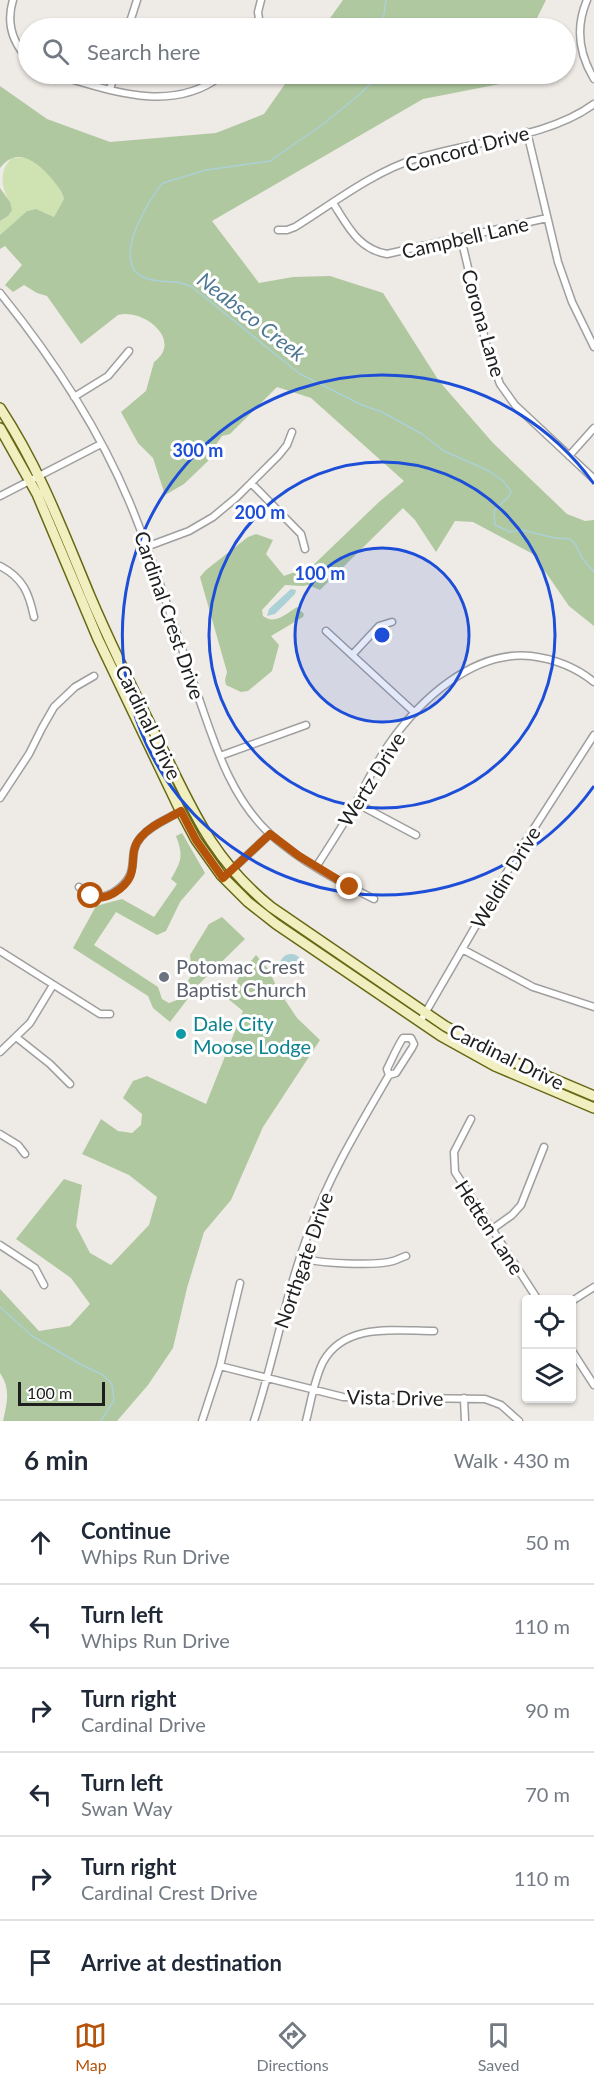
<!DOCTYPE html>
<html lang="en">
<head>
<meta charset="utf-8">
<style>
  body { margin:0; font-family:Lato,sans-serif; background:#f6f6f7; color:#1f2937 }
  .controls { position:absolute; right:18px; bottom:18px; display:grid; overflow:hidden; border-radius:6px; box-shadow:0 2px 4px #0004 }
  .controls button { width:54px; height:54px; display:grid; place-items:center; padding:0; border:0; border-bottom:2px solid #e0e1e3; background:#fff; color:#1f2937; font:30px sans-serif }
  .scale { position:absolute; left:18px; bottom:15px; width:87px; box-sizing:border-box; padding-left:6px; border:3px solid #1e1e1e; border-top:0; font-size:16px; line-height:21px; white-space:nowrap; color:#1e1e1e; -webkit-text-stroke:4px #fff; paint-order:stroke }
  .stop { position:absolute; width:18px; height:18px; margin:-14px; border:4px solid #b45309; border-radius:50%; background:#fff }
  .stop.end { background:#b45309; border-color:#fff; box-shadow:0 2px 6px #0008 }
  .list { margin:0; padding:0; list-style:none }
  h2 { display:flex; justify-content:space-between; align-items:center; height:78px; margin:0; padding:0 24px; font-size:26px }
  h2 small { font-size:20px; font-weight:400; color:#747a83 }
  .list li { display:grid; grid-template-columns:39px 1fr auto; gap:18px; align-items:center; box-sizing:border-box; height:84px; padding:0 24px; border-top:2px solid #e0e1e3 }
  .list b { display:block; font-size:22px; white-space:nowrap }
  .list p { margin:0; font-size:20px; white-space:nowrap; color:#747a83 }
  .list em { font-size:20px; font-style:normal; color:#747a83 }
  .icon { flex:none; width:33px; height:33px; fill:none; stroke:currentColor; stroke-width:2; stroke-linecap:round; stroke-linejoin:round }
  .map { position:relative; flex:none; width:594px; height:1421px; overflow:hidden }
  .search { position:absolute; background:#fff; box-shadow:0 2px 4px #0004; left:18px; right:18px; top:18px; height:66px; display:flex; align-items:center; gap:15px; box-sizing:border-box; padding:0 21px; border-radius:33px; color:#747a83; font-size:22px }
  .sheet { height:582px; background:#fff }
  nav { display:flex; justify-content:space-around; align-items:center; box-sizing:border-box; height:84px; border-top:2px solid #e0e1e3; background:#fff; font-size:16px; color:#747a83 }
  nav a { display:grid; justify-items:center; gap:3px }
  nav .on { color:#b45309 }
  .map>svg:first-child { display:block }
</style>
</head>
<body>
<div class="map">
<svg width="594" height="1421" viewBox="0 0 594 1421">
  <rect width="100%" height="100%" fill="#eeeae5"/>
  <path fill="#cee2b2" d="M12,158c5,0 11,-1 16,1 12,3 34,28 36,40l-10,18 -18,-8 -9,2 -27,24v-14l8,-5 2,-14c-10,-16 -10,-33 2,-44z"/>
  <path fill="#afc89f" d="M343,0h203l-14,28h-209z
    M292,74h217l-4,9 -82,16 -211,122 47,62 34,-6 37,-1 53,17 56,88 54,62 74,71 18,7 9,-1v106l-25,-20 -36,-52 -60,-32 -18,-1 -19,31 -21,-32 -12,-12 -83,82 -12,-5 -5,1 -18,-1 -23,25 1,6c12,9 23,-2 34,-9l7,7 -1,3 -32,19 8,9 -7,26 -24,20 -7,1 -15,-7 -1,-5 2,-8 -27,-95 6,-7 42,-33 8,-3 17,6 -7,14 18,22 8,-3 14,-1 73,-70 25,-21 -93,-83 -34,-11 -47,47 -8,2 -10,14 -4,11 -24,23 -19,11 -12,-37 -15,-15 -17,-31 25,-21 8,-29c30,-22 -11,-54 -36,-47l-37,29 -34,-48 -10,-3 -13,-8 -11,7 -8,-7 17,-20 -17,-19 -5,3v-14l27,-24 9,-2 18,8 10,-18c-2,-9 -7,-13 -12,-20 -14,-16 -34,-34 -52,-11v-82l47,33 63,23 106,-9 48,-19z
    M0,188l10,14 2,8 -4,6 -8,5z
    M182,833l23,40 -25,29 -14,29 -9,4 -41,-23 -22,33 64,42 4,12 7,4 8,-3 15,-26 -2,-19 19,-31 13,-7 23,22 -45,44 -30,39 -17,-14 -5,-12 -75,-48 23,-42 26,-7 32,18 23,-33 -6,-5c10,-18 13,-22 5,-43z
    M256,955l13,15 8,18 20,30 23,22 -57,87 -32,73 -27,32 -17,56 -14,60 -25,37 -31,36h-114c4,-18 8,-32 -3,-48v-84l39,42 31,-5 20,-22 -19,-26 -55,-39 48,-60 18,6 -6,41 14,27 21,12 38,-40 8,-28 -28,-22 -47,-21 19,-35 17,12 14,2 9,-8 1,-11 -19,-16 10,-17 14,-5 59,28 37,-93 -16,-13 15,-26z"/>
  <path fill="#abd0d6" d="M291,589l5,1 -1,4 -20,20 -8,2 2,-7z
    M280 965a11 11 0 1 1 22 0a11 11 0 1 1-22 0Z"/>
  <g fill="none" stroke-linecap="round" stroke-linejoin="round">
    <path stroke="#abd0d6" stroke-width="1.5" d="M382,28l4,-28
      M380,74l-20,20 -38,31 -52,36 -64,9 -43,13c-15,17 -52,78 -20,94 16,8 34,1 49,10l108,87 62,31 20,7 40,22 22,17 43,19 16,11 8,10 -2,5 -15,15 1,14 15,7 12,-2 33,8 15,1 6,6 6,13 12,14
      M0,1307l32,29 48,28 23,11 9,9 2,16 -13,21"/>
    <g stroke="#9f9f9f" stroke-width="9">
      <path id="street" d="M13,0c-7,23 -1,42 15,59
        M587,0c-12,28 -8,54 7,79
        M260,26l-2,-14 3,-12
        M128,28l9,-28
        M53,74c54,15 117,41 168,2
        M110,89l5,-15
        M527,132l31,130 14,40 22,45
        M333,203c15,23 25,46 54,51l160,-36
        M278,230h9l8,-3c37,-23 78,-55 120,-68 57,-19 130,-19 179,-55
        M461,238l26,110 13,36 15,21 78,73
        M0,293c51,63 98,134 129,208 26,62 45,126 67,189 18,51 33,106 74,144 30,27 68,47 104,65
        M74,397l34,-21 21,-25
        M569,456l25,-28
        M251,483l50,51 4,15
        M0,496l101,-52
        M146,547l43,-16 24,-14 24,-20 42,-42 8,-10 5,-13
        M0,566c23,12 29,27 34,51
        M326,631l89,82
        M352,655l27,-29 13,-4
        M220,756l86,-31
        M0,798l29,-44 13,-26 12,-21 21,-20 19,-11
        M356,803l60,32
        M316,867c13,-20 25,-39 37,-59 12,-21 22,-44 36,-64 31,-44 84,-94 142,-88 23,3 46,12 63,26
        M223,878l47,-44
        M79,887l17,11c8,-1 15,-3 21,-8 26,-19 8,-35 24,-53 10,-12 27,-18 40,-26
        M462,949l71,38 61,20
        M0,951l100,63h10
        M420,1022l98,-169 76,-118
        M16,1037l34,27 20,20
        M0,1052l30,-29 23,-38
        M471,1119l-17,33 1,20 83,128
        M0,1134l18,11 7,9
        M491,1230l21,-15 9,-10 23,-58
        M0,1245l35,23 9,17
        M300,1257c16,7 76,9 93,4 4,-1 9,-4 13,-5
        M572,1301l22,-14
        M572,1351l22,34
        M220,1366l123,31 142,2 16,6 18,16
        M464,1398l1,23
        M202,1421l18,-55 20,-83
        M254,1421c21,-64 32,-130 56,-192 20,-55 50,-104 79,-154l7,-2 16,-25 2,-4 -3,-6h-8c-5,7 -11,21 -16,31l2,6
        M306,1421c5,-19 8,-41 17,-59 22,-40 73,-31 111,-31"/>
    </g>
    <g stroke="#676813" stroke-width="12">
      <path id="secondary" d="M0,408c40,61 62,121 90,188 22,52 47,102 72,152 32,65 51,112 109,159l174,119 57,31 92,39
        M0,428l37,66 61,145 81,169 17,32 25,35 27,27 28,22 165,112 54,30 99,42"/>
    </g>
    <use href="#street" stroke="#fff" stroke-width="6"/>
    <use href="#secondary" stroke="#f1efc0" stroke-width="9"/>
  </g>
  <g fill="none" stroke-linecap="round" stroke-linejoin="round">
    <path stroke="#b45309" stroke-width="8" d="M91,896c8,3 16,1 23,-3 31,-19 10,-37 27,-56 10,-12 27,-18 40,-26l15,29 27,38 47,-44 29,22 51,31"/>
  </g>
  <circle cx="382" cy="635" r="87" fill="#1d4ed8" fill-opacity=".12"/>
  <g fill="none" stroke="#1d4ed8" stroke-width="3">
    <circle cx="382" cy="635" r="87"/>
    <circle cx="382" cy="635" r="173"/>
    <path d="M594 786A260 260 0 1 1 594 484"/>
  </g>
  <circle fill="#6b7280" stroke="#fff" stroke-width="2" cx="164" cy="977" r="6"/>
  <circle fill="#0f9aa8" stroke="#fff" stroke-width="2" cx="181" cy="1034" r="6"/>
  <g text-anchor="middle" dominant-baseline="central" stroke-width="6" stroke-linejoin="round" paint-order="stroke">
    <g font-size="20" fill="#1e1e1e" stroke="#fff">
      <text transform="translate(467 148) rotate(-15)">Concord Drive</text>
      <text transform="translate(465 237) rotate(-13)">Campbell Lane</text>
      <text transform="translate(484 323) rotate(74)">Corona Lane</text>
      <text transform="translate(170 615) rotate(71)">Cardinal Crest Drive</text>
      <text transform="translate(149 722) rotate(64)">Cardinal Drive</text>
      <text transform="translate(371 779) rotate(-58)">Wertz Drive</text>
      <text transform="translate(505 877) rotate(-59)">Weldin Drive</text>
      <text transform="translate(507 1056) rotate(26)">Cardinal Drive</text>
      <text transform="translate(490 1227) rotate(57)">Hetten Lane</text>
      <text transform="translate(303 1260) rotate(-71)">Northgate Drive</text>
      <text transform="translate(395 1397) rotate(1)">Vista Drive</text>
    </g>
    <g font-size="20" fill="#5b616d" stroke="#fff" text-anchor="start">
      <text x="176" y="966">Potomac Crest<tspan x="176" dy="23">Baptist Church</tspan></text>
    </g>
    <g font-size="20" fill="#0d838f" stroke="#fff" text-anchor="start">
      <text x="193" y="1023">Dale City<tspan x="193" dy="23">Moose Lodge</tspan></text>
    </g>
    <g font-size="21" font-style="italic" fill="#4f7894" stroke="#fff">
      <text transform="translate(252 316) rotate(38)">Neabsco Creek</text>
    </g>
  </g>
  <circle cx="382" cy="635" r="9" fill="#1d4ed8" stroke="#fff" stroke-width="3"/>
  <g font-size="18" text-anchor="middle" font-weight="bold" fill="#1d4ed8" stroke="#fff" stroke-width="6" stroke-linejoin="round" paint-order="stroke">
    <text x="198" y="457">300 m</text>
    <text x="260" y="519">200 m</text>
    <text x="320" y="580">100 m</text>
  </g>
</svg>
<div class="controls">
<button><svg class="icon" aria-label="locate" viewBox="0 0 24 24"><circle cx="12" cy="12" r="6"/><path d="M12 2v4M12 18v4M2 12h4M18 12h4"/></svg></button>
<button><svg class="icon" aria-label="layers" viewBox="0 0 24 24"><path d="M12 4l9 5-9 5-9-5zM3 14l9 5 9-5"/></svg></button>
</div>
<div class="scale">100 m</div>
<div class="stop" style="left:91px;top:896px"></div>
<div class="stop end" style="left:350px;top:887px"></div>
<div class="search"><svg class="icon" aria-label="search" viewBox="0 0 24 24"><circle cx="10" cy="10" r="6"/><path d="M15 15l6 6"/></svg>Search here</div>
</div>
<section class="sheet">
<h2>6 min<small>Walk · 430 m</small></h2>
<ul class="list">
<li><svg class="icon" aria-label="ahead" viewBox="0 0 24 24"><path d="M12 20V5M6 11l6-6 6 6"/></svg><div><b>Continue</b><p>Whips Run Drive</p></div><em>50 m</em></li>
<li><svg class="icon" aria-label="left" viewBox="0 0 24 24"><path d="M17 20v-9H6M10 6l-5 5 5 5"/></svg><div><b>Turn left</b><p>Whips Run Drive</p></div><em>110 m</em></li>
<li><svg class="icon" aria-label="right" viewBox="0 0 24 24"><path d="M7 20v-9h11M14 6l5 5-5 5"/></svg><div><b>Turn right</b><p>Cardinal Drive</p></div><em>90 m</em></li>
<li><svg class="icon" aria-label="left" viewBox="0 0 24 24"><path d="M17 20v-9H6M10 6l-5 5 5 5"/></svg><div><b>Turn left</b><p>Swan Way</p></div><em>70 m</em></li>
<li><svg class="icon" aria-label="right" viewBox="0 0 24 24"><path d="M7 20v-9h11M14 6l5 5-5 5"/></svg><div><b>Turn right</b><p>Cardinal Crest Drive</p></div><em>110 m</em></li>
<li><svg class="icon" aria-label="arrive" viewBox="0 0 24 24"><path d="M6 21V4h12l-3 4 3 4H6"/></svg><div><b>Arrive at destination</b></div></li>
</ul>
</section>
<nav>
<a class="on"><svg class="icon" aria-label="map" viewBox="0 0 24 24"><path d="M3 6l6-2 6 2 6-2v14l-6 2-6-2-6 2zM9 4v14M15 6v14"/></svg>Map</a>
<a><svg class="icon" aria-label="directions" viewBox="0 0 24 24"><path d="M12 3l9 9-9 9-9-9zM9 14v-3h6M13 9l2 2-2 2"/></svg>Directions</a>
<a><svg class="icon" aria-label="saved" viewBox="0 0 24 24"><path d="M7 4h10v16l-5-4-5 4z"/></svg>Saved</a>
</nav>
</body>
</html>
